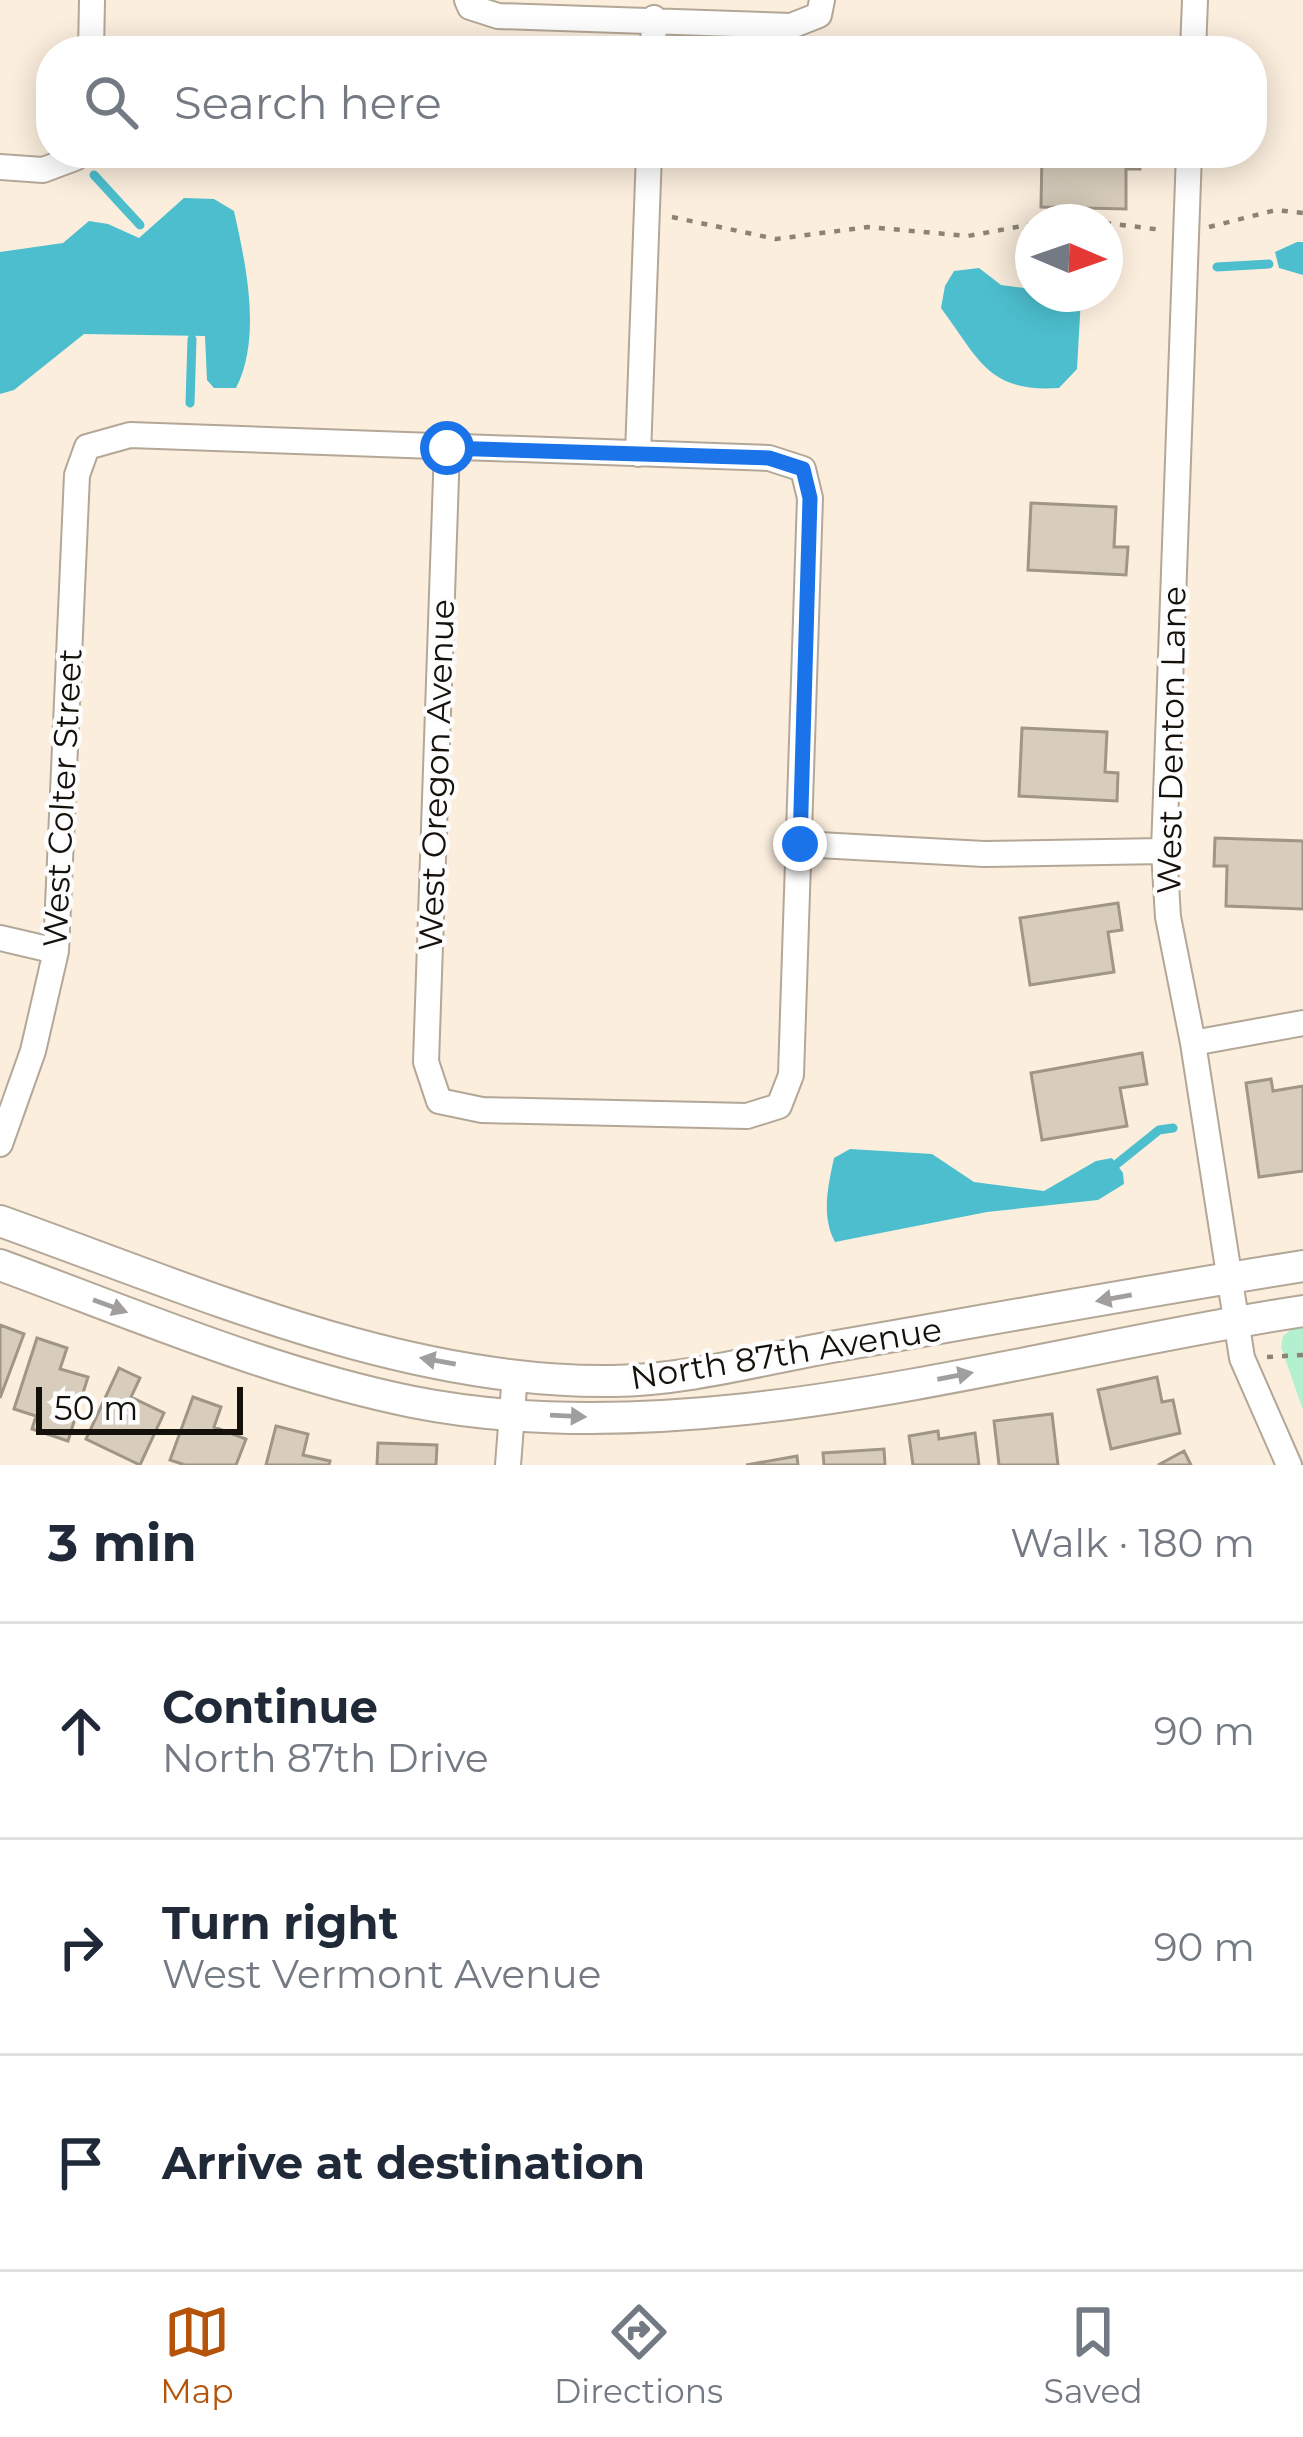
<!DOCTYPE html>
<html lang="en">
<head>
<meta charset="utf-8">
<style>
  body { margin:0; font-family:Montserrat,sans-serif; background:#f6f6f7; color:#1f2937 }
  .compass { position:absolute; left:1015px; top:204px; width:108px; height:108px; border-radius:50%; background:#fff; box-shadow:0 6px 30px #0003; rotate:92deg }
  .scale { position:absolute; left:36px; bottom:30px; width:207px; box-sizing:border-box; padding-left:12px; border:6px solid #14100a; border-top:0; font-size:33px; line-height:42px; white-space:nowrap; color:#14100a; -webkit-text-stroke:9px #fdfdfd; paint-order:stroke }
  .stop { position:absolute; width:36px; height:36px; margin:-27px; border:9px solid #1a73e8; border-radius:50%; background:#fff }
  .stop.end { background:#1a73e8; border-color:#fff; box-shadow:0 3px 12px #0008 }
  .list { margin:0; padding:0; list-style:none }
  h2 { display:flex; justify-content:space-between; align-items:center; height:156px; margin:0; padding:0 48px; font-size:51px }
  h2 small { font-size:39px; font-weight:400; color:#747a83 }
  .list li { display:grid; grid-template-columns:78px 1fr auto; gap:36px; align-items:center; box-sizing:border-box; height:216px; padding:0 48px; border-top:3px solid #e0e1e3 }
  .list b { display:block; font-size:45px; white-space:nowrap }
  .list p { margin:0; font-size:39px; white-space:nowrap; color:#747a83 }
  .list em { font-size:39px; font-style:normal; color:#747a83 }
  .icon { flex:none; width:66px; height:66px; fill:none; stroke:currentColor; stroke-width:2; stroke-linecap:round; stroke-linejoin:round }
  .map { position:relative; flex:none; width:1303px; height:1465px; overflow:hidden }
  .search { position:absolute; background:#fff; box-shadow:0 6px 30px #0003; left:36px; right:36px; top:36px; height:132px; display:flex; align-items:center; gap:30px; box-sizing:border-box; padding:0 42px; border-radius:48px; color:#747a83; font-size:45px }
  .sheet { height:804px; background:#fff }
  nav { display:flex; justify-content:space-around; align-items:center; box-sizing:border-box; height:168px; border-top:3px solid #e0e1e3; background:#fff; font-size:33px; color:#747a83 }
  nav a { display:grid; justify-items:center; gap:6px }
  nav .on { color:#b45309 }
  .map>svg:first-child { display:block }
</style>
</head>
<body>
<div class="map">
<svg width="1303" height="1465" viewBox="0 0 1303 1465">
  <rect width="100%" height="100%" fill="#fbeedd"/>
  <path fill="#b2f0cf" d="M1303,1320v90l-22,-63 2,-11z"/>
  <path fill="#4cbecd" d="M184,198l30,1 20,12c12,54 28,126 2,177h-22l-7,-8 -2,-44 -121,-2 -70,56 -14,4v-142l63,-9 26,-22 19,3 31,14z
    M1297,242h6v33l-24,-7 -4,-16z
    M979,268l22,17 32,4v5h45l3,4 -4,71 -18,19c-71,5 -80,-29 -118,-80l4,-22 9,-15z
    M850,1149l82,5 42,28 70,9 52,-30 16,-3 11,15 1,11 -26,16 -111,12 -152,30c-14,-26 -7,-56 -1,-84z"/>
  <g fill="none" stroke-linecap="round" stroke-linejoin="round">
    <path stroke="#4cbecd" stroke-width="9" d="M94,175l46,50
      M1217,267l52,-3
      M190,403l2,-64
      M1113,1167l46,-37 14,-2"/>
  </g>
  <path fill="#d8cdbc" stroke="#a09686" stroke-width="3" d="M1042,153h98v16h-14v40l-85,-2z
    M1031,503l85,4 -2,40h14l-2,28 -98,-5z
    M1022,728l85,4 -2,40 13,1 -1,28 -98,-5z
    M1215,838l88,3v68l-77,-3 1,-40h-13z
    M1118,903l4,27 -14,2 6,40 -84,13 -10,-67z
    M1142,1053l5,31 -27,4 7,38 -85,14 -11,-67z
    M1271,1079l2,12 30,-5v85l-44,6 -13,-94z
    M0,1325l24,9 -24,64z
    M37,1338l30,10 -7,21 28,8 -20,64 -36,-12 4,-13 -22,-7z
    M119,1368l21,10 -9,19 33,16 -24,52 -54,-26z
    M1157,1377l5,25 11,-2 7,33 -69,16 -13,-59z
    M193,1397l28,10 -7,20 32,12 -10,26h-51l-15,-5z
    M1052,1414l6,51h-59l-5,-44z
    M276,1426l32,8 -5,21 27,6 -1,4h-63z
    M938,1431l1,8 36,-6 4,32h-66l-4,-29z
    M378,1443l59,2 -1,20h-59z
    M884,1449l1,16h-61l-1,-12z
    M1184,1451l7,14h-33z
    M797,1456l1,9h-52z"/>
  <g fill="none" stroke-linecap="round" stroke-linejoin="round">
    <g stroke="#b3a797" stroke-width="28">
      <path id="minor" d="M467,0l3,7 28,9 293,10 28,-11 3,-15
        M91,51l1,-51
        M653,51l1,-33
        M1193,51l2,-51
        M1189,153l-25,698 4,66 25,126 49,315 47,107
        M0,167l43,3 32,-12 2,-5
        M638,454l11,-301
        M800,844l184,10 180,-3
        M0,938l56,13
        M1193,1043l110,-20
        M0,1144l33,-93 23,-100 21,-476 10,-28 43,-12 639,23 34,11 7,29 -19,577 -12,31 -32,10 -265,-6 -43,-9 -13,-39 21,-614
        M508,1465l7,-91"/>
    </g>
    <g stroke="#b3a797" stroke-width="34">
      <path id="tertiary" d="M0,1221c194,69 403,163 613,160 76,-1 149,-22 224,-35 155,-27 310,-55 466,-80
        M0,1265c136,50 271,108 413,137 283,56 609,-48 890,-91"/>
    </g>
    <path stroke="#8c8377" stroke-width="4.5" stroke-dasharray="6 9" stroke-linecap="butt" d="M672,217l104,22 92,-12 100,9 65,-12
      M1043,222h54
      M1105,223l58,7
      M1209,227l67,-17 27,3
      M1267,1357l36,-2"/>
    <use href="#minor" stroke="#fff" stroke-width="24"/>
    <use href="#tertiary" stroke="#fff" stroke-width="30"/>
  </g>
  <defs><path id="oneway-solid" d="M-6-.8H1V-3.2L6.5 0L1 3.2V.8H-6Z" transform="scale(3)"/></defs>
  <g fill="#a19f9d">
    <use href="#oneway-solid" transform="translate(1114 1298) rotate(170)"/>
    <use href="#oneway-solid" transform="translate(110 1306) rotate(20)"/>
    <use href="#oneway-solid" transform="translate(438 1361) rotate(-170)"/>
    <use href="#oneway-solid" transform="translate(955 1376) rotate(-11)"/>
    <use href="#oneway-solid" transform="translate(568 1416) rotate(3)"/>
  </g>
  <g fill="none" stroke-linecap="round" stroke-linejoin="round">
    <path stroke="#1a73e8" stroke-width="15" d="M447,448l322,10 34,11 7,29 -10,346"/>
  </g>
  <g text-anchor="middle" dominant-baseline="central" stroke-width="9" stroke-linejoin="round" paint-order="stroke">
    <g font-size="33" fill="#14100a" stroke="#fdfdfd">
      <text transform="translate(1171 740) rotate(-89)">West Denton Lane</text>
      <text transform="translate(436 775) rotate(-88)">West Oregon Avenue</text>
      <text transform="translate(62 798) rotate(-87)">West Colter Street</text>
      <text transform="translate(786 1353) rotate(-9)">North 87th Avenue</text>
    </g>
  </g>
</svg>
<svg class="compass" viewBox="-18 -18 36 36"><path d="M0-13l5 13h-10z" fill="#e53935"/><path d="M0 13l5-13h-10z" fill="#747a83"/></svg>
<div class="scale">50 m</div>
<div class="stop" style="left:447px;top:448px"></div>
<div class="stop end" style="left:800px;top:844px"></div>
<div class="search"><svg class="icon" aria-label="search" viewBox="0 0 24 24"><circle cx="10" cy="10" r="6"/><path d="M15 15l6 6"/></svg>Search here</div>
</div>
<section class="sheet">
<h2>3 min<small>Walk · 180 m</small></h2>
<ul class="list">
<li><svg class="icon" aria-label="ahead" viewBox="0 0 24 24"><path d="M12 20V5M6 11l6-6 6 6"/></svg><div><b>Continue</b><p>North 87th Drive</p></div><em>90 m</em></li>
<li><svg class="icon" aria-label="right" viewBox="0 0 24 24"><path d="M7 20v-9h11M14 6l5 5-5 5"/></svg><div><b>Turn right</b><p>West Vermont Avenue</p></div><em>90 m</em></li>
<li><svg class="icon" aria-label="arrive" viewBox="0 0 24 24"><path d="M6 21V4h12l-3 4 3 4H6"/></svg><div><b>Arrive at destination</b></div></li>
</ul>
</section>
<nav>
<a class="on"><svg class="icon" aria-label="map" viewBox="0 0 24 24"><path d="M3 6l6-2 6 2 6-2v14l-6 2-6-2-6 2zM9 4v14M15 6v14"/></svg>Map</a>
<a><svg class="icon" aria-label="directions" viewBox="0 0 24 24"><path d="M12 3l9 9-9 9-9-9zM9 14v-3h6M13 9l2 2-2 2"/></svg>Directions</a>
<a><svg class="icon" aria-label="saved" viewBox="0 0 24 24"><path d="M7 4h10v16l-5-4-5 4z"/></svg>Saved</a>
</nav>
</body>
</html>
